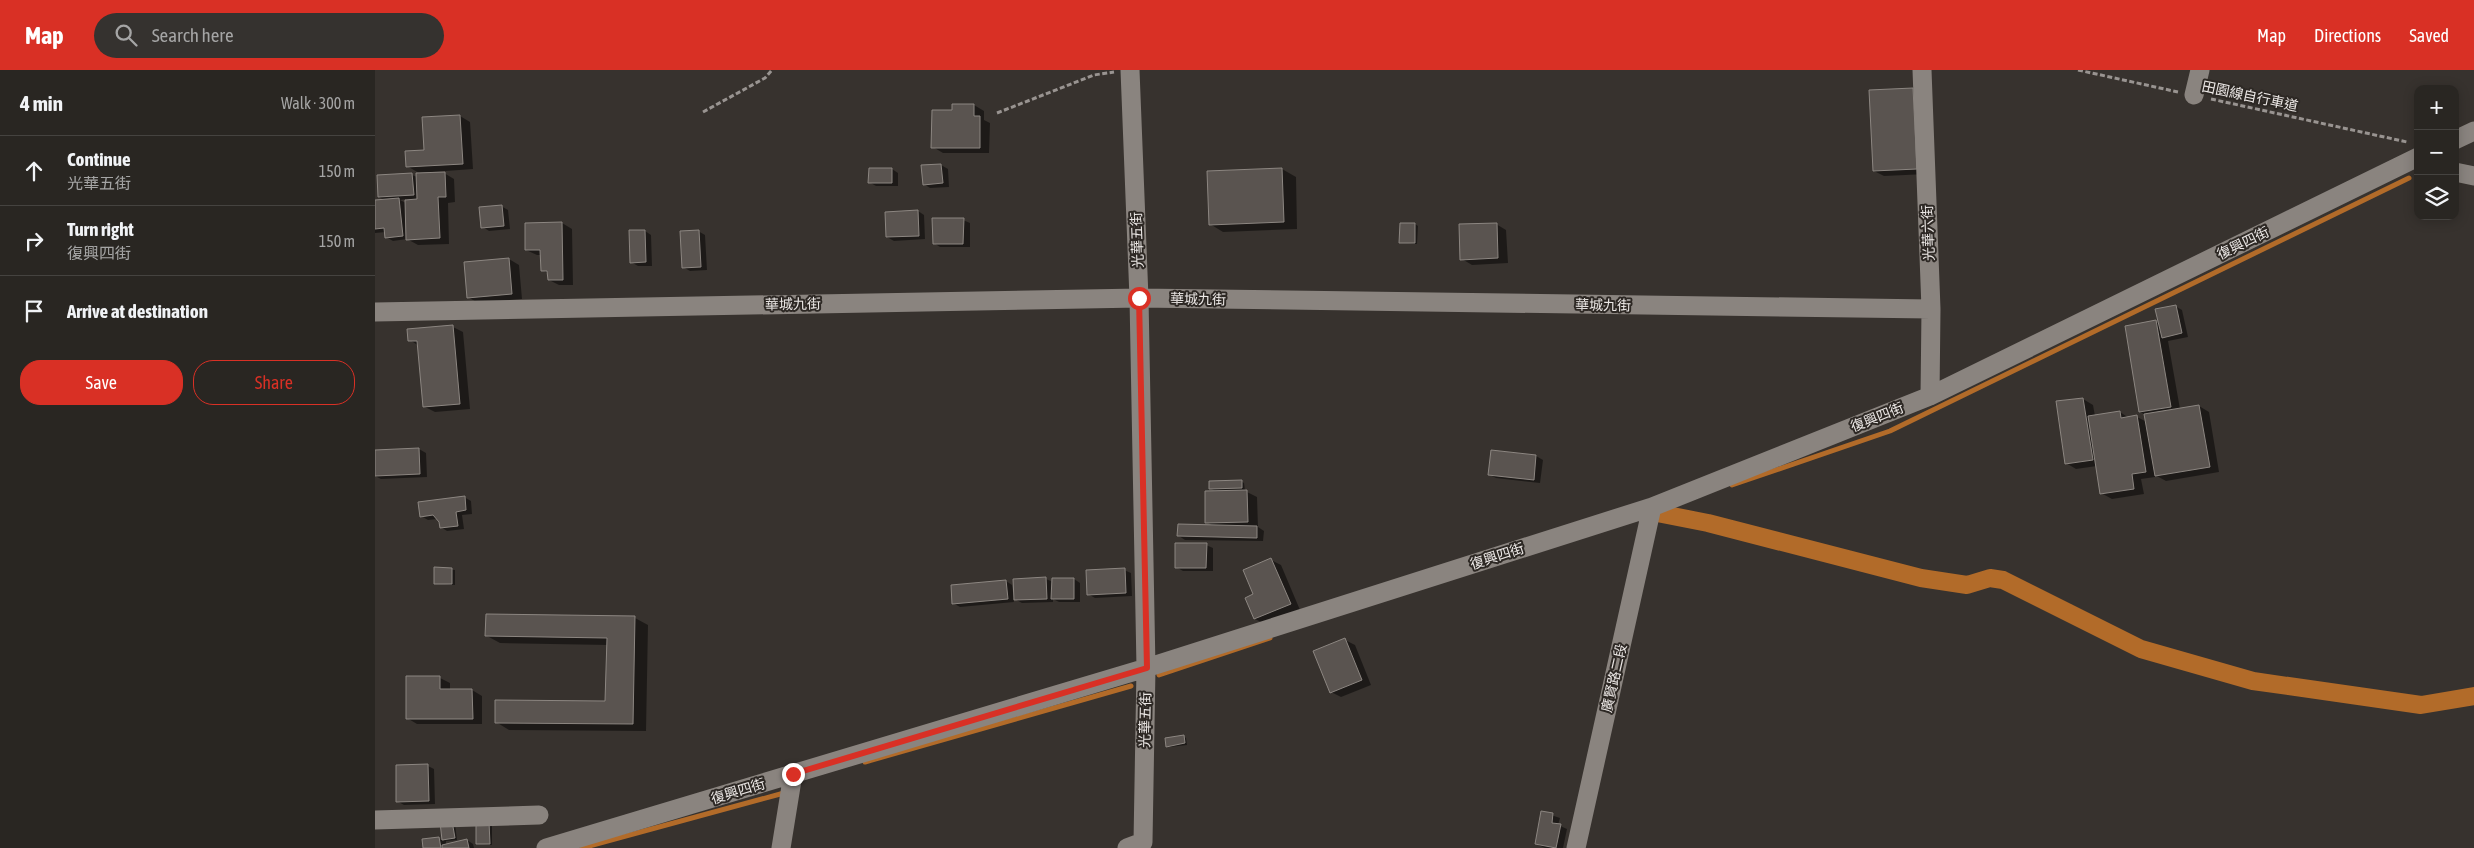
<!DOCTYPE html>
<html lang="en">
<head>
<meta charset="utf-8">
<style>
  body { margin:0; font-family:"Asap Condensed","Noto Sans TC",sans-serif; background:#35322f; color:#f1f3f6 }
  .controls { position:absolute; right:15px; top:15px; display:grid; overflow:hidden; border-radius:10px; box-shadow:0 2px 12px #0003 }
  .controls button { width:45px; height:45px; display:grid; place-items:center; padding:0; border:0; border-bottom:1px solid #454340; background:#292622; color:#f1f3f6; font:25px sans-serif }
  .stop { position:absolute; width:15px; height:15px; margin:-11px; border:4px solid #d93025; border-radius:50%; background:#fff }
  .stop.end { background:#d93025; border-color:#fff; box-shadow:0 1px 5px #0008 }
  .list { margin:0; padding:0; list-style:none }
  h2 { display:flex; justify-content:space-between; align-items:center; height:65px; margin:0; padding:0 20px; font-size:21px }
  h2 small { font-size:16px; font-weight:400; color:#a5a5a5 }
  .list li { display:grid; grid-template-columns:32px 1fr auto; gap:15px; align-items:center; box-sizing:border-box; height:70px; padding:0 20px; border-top:1px solid #454340 }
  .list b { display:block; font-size:19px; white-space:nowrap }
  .list p { margin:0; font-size:16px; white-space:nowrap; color:#a5a5a5 }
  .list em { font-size:16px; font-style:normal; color:#a5a5a5 }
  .actions { display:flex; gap:10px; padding:15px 20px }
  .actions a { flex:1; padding:11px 0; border:1px solid #d93025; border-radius:20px; text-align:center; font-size:18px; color:#d93025 }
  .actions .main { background:#d93025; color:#fff }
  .icon { flex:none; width:28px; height:28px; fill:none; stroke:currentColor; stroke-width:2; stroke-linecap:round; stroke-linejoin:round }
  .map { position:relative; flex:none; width:2099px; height:778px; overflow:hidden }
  header { display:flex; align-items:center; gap:30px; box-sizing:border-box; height:70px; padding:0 25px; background:#d93025; color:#fff }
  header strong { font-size:24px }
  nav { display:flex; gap:28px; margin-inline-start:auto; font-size:18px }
  .search { width:350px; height:45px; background:#35322f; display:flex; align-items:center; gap:12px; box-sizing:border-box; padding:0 18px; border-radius:28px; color:#a5a5a5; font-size:19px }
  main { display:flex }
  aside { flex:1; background:#292622 }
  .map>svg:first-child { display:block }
</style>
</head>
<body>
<header>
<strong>Map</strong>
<div class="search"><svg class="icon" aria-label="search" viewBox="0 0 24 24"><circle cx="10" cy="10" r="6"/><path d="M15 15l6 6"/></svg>Search here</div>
<nav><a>Map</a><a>Directions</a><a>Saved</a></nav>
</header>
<main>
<aside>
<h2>4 min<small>Walk · 300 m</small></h2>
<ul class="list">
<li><svg class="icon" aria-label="ahead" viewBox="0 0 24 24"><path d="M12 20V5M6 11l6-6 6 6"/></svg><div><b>Continue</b><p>光華五街</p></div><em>150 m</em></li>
<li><svg class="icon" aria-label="right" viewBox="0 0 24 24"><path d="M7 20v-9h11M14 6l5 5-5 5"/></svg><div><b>Turn right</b><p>復興四街</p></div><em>150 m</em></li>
<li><svg class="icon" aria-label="arrive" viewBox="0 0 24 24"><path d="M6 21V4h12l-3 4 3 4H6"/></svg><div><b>Arrive at destination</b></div></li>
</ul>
<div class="actions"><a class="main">Save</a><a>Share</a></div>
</aside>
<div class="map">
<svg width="2099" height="778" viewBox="0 0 2099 778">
  <rect width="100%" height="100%" fill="#37322e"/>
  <path fill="#0007" fill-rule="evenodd" d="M1538,19l10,6 4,79 -43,2 -10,-5 -3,-80z
    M599,35l10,6v9l6,3 -1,30h-46l-10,-6 20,-36z
    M85,46l10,6 3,47 -54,4 -12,-7 18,-15 -1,-33z
    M566,95l7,4 1,18 -19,1 -6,-4 -1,-18z
    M517,99l6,4v13h-22l-7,-4z
    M907,99l14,8 1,52 -74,3 -13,-8 -2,-52z
    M69,103l10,6 1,23 -7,1 1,41 -31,1 -11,-6 -14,2 -7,-4v-5l-11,1v-31l11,-1 -7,-4 -1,-21 34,-1 5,2zM31,129v4l-6,-3z
    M126,136l7,4 2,19 -21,2 -6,-4z
    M543,141l6,4 1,24 -31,2 -7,-4z
    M588,150l7,3v24h-30l-6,-4z
    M187,153l10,6 1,56h-14l-10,-5v-6l-7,-4v-15h-5l-11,-5z
    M1040,154l3,2 -1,18 -17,-2z
    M1121,154l10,6 2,33 -36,2 -10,-6z
    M270,161l6,4 1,31h-14l-7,-4z
    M323,161l7,4 2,35 -17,1 -7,-4z
    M134,189l10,6 3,34 -44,4 -10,-6z
    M1800,236l7,4 6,27 -20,4 12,68 19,-3 10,6 10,60 -53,9 -11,-6v2l-14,2 3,15 -32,5 -11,-6 -4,-27 -21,3 -10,-6 -9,-60 26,-4 10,6 2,11 25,-4 9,6 8,-1 10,5 -1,-7 -6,-3 16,-90 4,2z
    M78,257l10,5 7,77 -35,3 -10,-5 -6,-61 -9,-6z
    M44,379l7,4 1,24 -46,2 -6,-3v-25z
    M1117,382l44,4 7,4 -3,23 -44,-5 -6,-3z
    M866,411l3,2 1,8 12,6 1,30 6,4 -1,10 -78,-1 -6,-4 34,-10 -6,-4 10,-30 -7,-4z
    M89,427l7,4 1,13 -10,1 2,14 -17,2 -6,-4 -4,-8 -9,1 -7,-4z
    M831,475l7,3v23h-30l-7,-4z
    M896,490l10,5 19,45 -35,14 -10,-5v-24z
    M60,499l20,1v15l-20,-2z
    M749,500l7,3 1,23 -37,2 -7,-4z
    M671,509l7,3 21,-3 6,4v19h-21l-6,-3v3l-31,1 -9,-5 1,4 -54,5 -7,-4 53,-22 6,4 1,7h2v-12z
    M260,548l13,7 -2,106 -137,-1 -13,-8 111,-19 1,-58 -108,-2 -13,-7z
    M970,570l10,5 16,40 -30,12 -10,-5z
    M65,608l10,5v8l22,-1 10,6v28h-65l-10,-6z
    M808,666l3,2 1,7 -17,2 -3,-1z
    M53,696l6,3 1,35 -31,1 -7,-4z
    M1167,742l18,6 -2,7 9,4 -4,19h-18l-9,-4z
    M102,753l15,1v21l-15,-2z
    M66,754h14l2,16 -11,1v4l21,-5 6,4 1,4h-50l15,-9 5,2z"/>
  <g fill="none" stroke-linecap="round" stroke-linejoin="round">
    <path stroke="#b26b29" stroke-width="5" d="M1357,415l158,-54 519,-253
      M784,605l111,-37
      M490,692l266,-76
      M207,778l202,-55"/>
    <path stroke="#b26b29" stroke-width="18" d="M1277,442l56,11 213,55 46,7 23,-7 13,2 138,69 112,32 168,24 53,-9"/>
  </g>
  <path fill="#5a5450" stroke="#8c8681" d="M1538,18l4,81 -44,2 -4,-81z
    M577,34h22v12h6v32h-49l1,-38h20z
    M85,45l3,49 -57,3 -1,-16 19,-1 -2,-33z
    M566,94l2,19 -20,2 -2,-20z
    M494,98h23v15h-24z
    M907,98l2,54 -75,3 -2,-54z
    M70,102l1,25h-8l2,41 -34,2 -1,-40 12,-1 -1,-26z
    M37,103l2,22 -36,2 -1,-22z
    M24,128l4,38 -18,2 -1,-10 -9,1v-29z
    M127,135l2,21 -23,2 -2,-21z
    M543,140l1,26 -33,1 -1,-25z
    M557,148h32l-1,26h-30z
    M187,152l1,58h-15l-1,-9h-6l-1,-21h-15v-27z
    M1025,153h15v20h-16z
    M1122,153l1,35 -38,2 -1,-36z
    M254,160h16l1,32 -16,1z
    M324,160l2,37 -19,1 -2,-37z
    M134,188l3,36 -45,4 -3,-36z
    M1801,235l6,28 -20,5 -7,-29z
    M1781,250l15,87 -32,5 -14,-86z
    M78,255l7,79 -37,3 -6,-66h-9l-1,-12z
    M1708,328l10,62 -28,4 -9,-63z
    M1824,335l11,62 -55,9 -11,-62z
    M1745,341l1,7 16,-3 9,57 -14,2 2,15 -34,5 -12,-78z
    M44,378l1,26 -45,2v-26z
    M1116,380l45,5 -2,25 -46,-5z
    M867,410v8l-33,1v-8z
    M872,420l1,32 -43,1v-32z
    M90,426l1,14 -10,2 2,14 -18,2 -1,-6 -6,-7 -13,2 -2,-15z
    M803,454l79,2v12l-80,-2z
    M800,473h32l-1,25h-31z
    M896,488l20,46 -37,15 -9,-21 8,-4 -10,-24z
    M59,497l18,1v16h-18z
    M750,498l1,25 -39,2 -1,-25z
    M671,507l1,22 -33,1 -1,-21z
    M677,508h22v21h-23z
    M631,510l2,19 -56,5 -1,-19z
    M111,544l149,2 -2,108 -138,-1v-23l110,1 2,-63 -122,-2z
    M970,568l17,42 -32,13 -17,-42z
    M31,606h34v13h32l1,30h-67z
    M809,665l1,8 -19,4 -1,-9z
    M53,694l1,37 -33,1v-37z
    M1166,741l12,2 -1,10 9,1 -5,24 -21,-4z
    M77,751l3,17 -13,2 -2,-18z
    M101,752h13l1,22h-14z
    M64,767l2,11h-18l-1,-9z
    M92,769l2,9h-27v-3z"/>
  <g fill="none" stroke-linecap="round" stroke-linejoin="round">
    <path stroke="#999491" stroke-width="3" stroke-dasharray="5 2.5" stroke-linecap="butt" d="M1703,0l100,22
      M1836,29l196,43
      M328,42l62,-34 7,-8
      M622,43l97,-38 20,-3"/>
    <path stroke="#8a847f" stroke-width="19" d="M1547,0l9,239 -1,87
      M1819,25l6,-25
      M2080,70l19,-9
      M2080,102l19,4
      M0,242l764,-14 792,11
      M0,750l164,-5
      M171,778l600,-180 506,-161 278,-111 488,-239
      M406,778l12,-74
      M752,778l16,-6 3,-174 -7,-370 -9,-228
      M1201,778l76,-341"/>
  </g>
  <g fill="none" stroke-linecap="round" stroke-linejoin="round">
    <path stroke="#d93025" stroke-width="6" d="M418,704l354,-106 -8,-370"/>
  </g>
  <g text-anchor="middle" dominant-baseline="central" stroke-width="4" stroke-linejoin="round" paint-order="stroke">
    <g font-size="14" fill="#ece8e6" stroke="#2d2824">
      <text transform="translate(1875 26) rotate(12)">田園線自行車道</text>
      <text transform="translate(1553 163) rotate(-92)">光華六街</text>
      <text transform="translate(762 170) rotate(-92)">光華五街</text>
      <text transform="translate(1868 173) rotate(-26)">復興四街</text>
      <text transform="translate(823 229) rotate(1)">華城九街</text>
      <text transform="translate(418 234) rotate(-1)">華城九街</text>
      <text transform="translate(1228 235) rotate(1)">華城九街</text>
      <text transform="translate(1502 347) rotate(-22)">復興四街</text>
      <text transform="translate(1122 486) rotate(-18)">復興四街</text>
      <text transform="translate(1239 608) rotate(-77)">廣賢路二段</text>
      <text transform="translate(770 650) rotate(-89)">光華五街</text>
      <text transform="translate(363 721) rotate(-17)">復興四街</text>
    </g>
  </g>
</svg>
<div class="controls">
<button>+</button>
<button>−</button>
<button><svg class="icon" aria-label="layers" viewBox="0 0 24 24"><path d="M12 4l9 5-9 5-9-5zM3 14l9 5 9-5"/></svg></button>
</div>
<div class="stop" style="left:764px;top:228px"></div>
<div class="stop end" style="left:418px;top:704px"></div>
</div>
</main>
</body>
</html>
